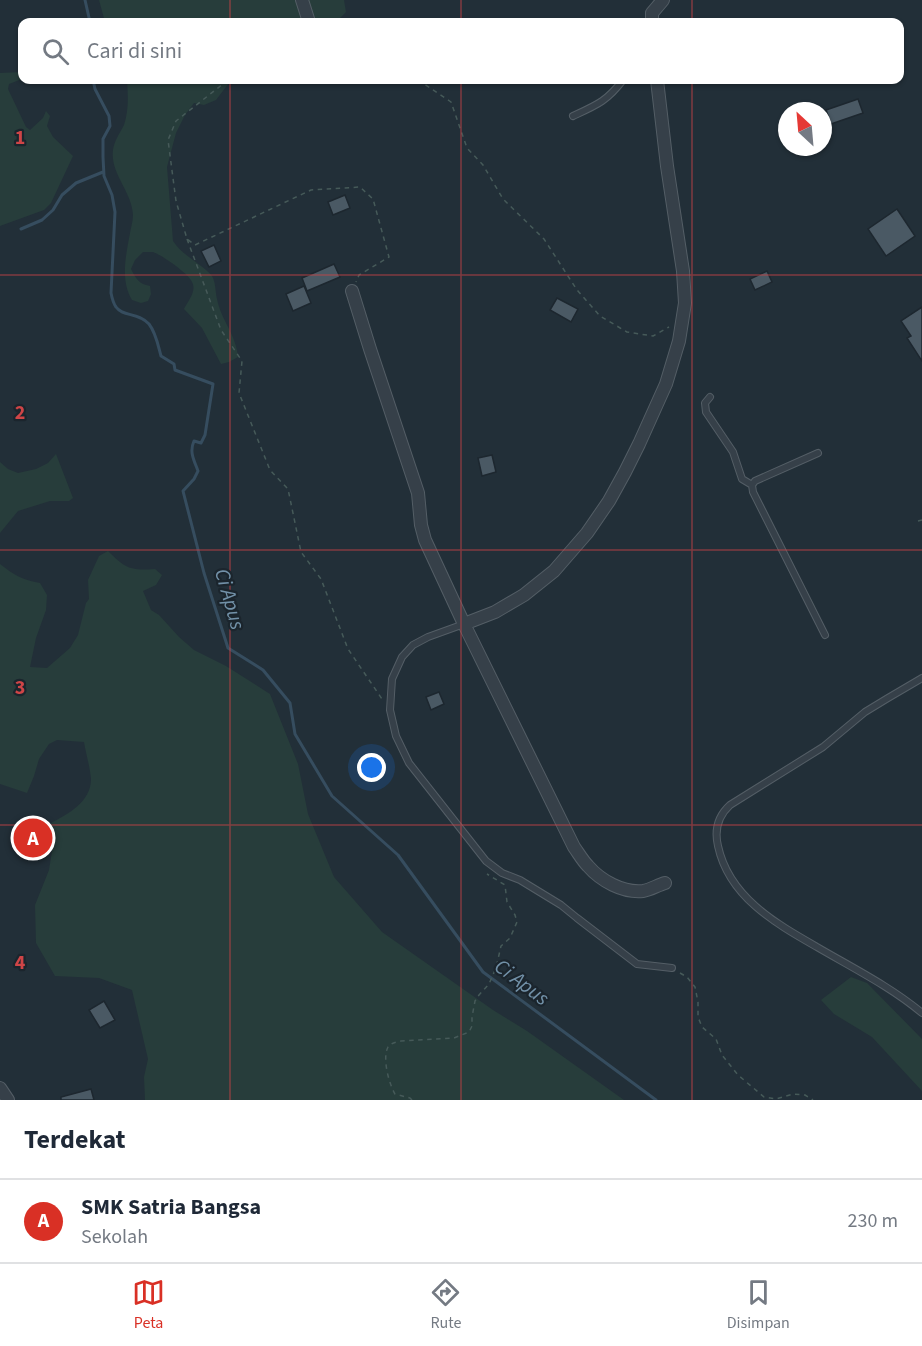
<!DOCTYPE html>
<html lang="id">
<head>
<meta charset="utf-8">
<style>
  body { margin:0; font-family:"Source Sans 3",sans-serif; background:#f6f6f7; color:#1f2937 }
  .compass { position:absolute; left:778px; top:102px; width:54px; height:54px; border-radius:50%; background:#fff; box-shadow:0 2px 4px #0004; rotate:334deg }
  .you { position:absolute; left:372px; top:768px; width:21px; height:21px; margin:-15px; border:4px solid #fff; border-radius:50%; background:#1a73e8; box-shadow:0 0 0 9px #1a73e833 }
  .badge { display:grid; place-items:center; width:39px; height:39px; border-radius:50%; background:#d93025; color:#fff; font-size:20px; font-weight:700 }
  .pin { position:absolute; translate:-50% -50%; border:3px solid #fff; box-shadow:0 2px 6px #0006 }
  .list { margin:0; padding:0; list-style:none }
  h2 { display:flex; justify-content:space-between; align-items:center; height:78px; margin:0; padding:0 24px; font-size:26px }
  h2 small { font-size:20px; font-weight:400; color:#747a83 }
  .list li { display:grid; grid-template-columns:39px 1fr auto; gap:18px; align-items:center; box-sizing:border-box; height:84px; padding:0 24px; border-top:2px solid #e0e1e3 }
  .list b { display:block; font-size:22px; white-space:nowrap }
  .list p { margin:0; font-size:20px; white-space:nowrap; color:#747a83 }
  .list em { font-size:20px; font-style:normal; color:#747a83 }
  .icon { flex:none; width:33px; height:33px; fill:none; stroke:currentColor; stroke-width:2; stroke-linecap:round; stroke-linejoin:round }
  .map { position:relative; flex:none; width:922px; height:1100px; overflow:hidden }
  .search { position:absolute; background:#fff; box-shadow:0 2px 4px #0004; left:18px; right:18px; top:18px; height:66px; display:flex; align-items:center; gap:15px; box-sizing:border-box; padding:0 21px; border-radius:12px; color:#747a83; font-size:22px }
  .sheet { height:162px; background:#fff }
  nav { display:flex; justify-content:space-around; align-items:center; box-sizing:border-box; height:84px; border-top:2px solid #e0e1e3; background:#fff; font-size:16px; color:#747a83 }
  nav a { display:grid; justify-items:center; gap:3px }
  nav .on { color:#d93025 }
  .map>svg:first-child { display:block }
</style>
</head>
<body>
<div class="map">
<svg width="922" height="1100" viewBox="0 0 922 1100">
  <rect width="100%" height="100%" fill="#222f38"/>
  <path fill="#273d3b" d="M99,0h245l2,12 -10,10h-231z
    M22,72v7l-13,5 -1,5 18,38 4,3 13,-12 3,-7 4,5 -3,10 6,11 20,19 -22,47 -7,7 -44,16v-153z
    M127,80h121l-12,4 -7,-1 -13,17 -12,5 -10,-2 -9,12 -9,18 -9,34 6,74c7,11 18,17 28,25 4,3 8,6 11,10 4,7 3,15 5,23 4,21 19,35 21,58l-9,5 -8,2 -19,-36 -18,-19c4,-8 13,-18 8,-27 -3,-8 -30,-27 -39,-30 -1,0 -8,0 -10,0l-8,8 -4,9c5,10 8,15 19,17l1,8 -3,7 -7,2 -9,-3c-12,-20 -6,-45 -2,-67 1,-6 3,-12 3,-18 -1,-24 -23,-41 -20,-65 1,-9 7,-17 11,-25 5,-15 4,-30 3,-45z
    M56,454l17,44 -4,3h-19l-32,10 -18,22v-71l8,7 10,4 18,-4 12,-6z
    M108,551c17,17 22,20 47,18l7,6 -6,10 -13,6 8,19 8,5 20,22 15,13 32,16 44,28 28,70 10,50 26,63 48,55 111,78 34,21 97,69h-479l-1,-23 4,-18 -16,-69 -33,-12 -44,-2 -19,-33 -1,-38 14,-35 3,-19 -1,-28c17,-9 40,-21 40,-44 -1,-12 -5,-25 -7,-37l-27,-2 -8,4 -10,15 -5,17 -7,17 -27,-9v-220c14,11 22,16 40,19l7,12 -1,15 -10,28 -6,29 17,1 23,-20 8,-13 8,-32 3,-4 -1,-19 11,-24z
    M851,977l16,6 55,56v52l-50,-54 -38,-23 -13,-14z"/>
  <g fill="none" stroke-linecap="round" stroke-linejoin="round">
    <path stroke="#364d5f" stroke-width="3" d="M85,0l5,22
      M93,80l2,9 14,27 1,10 -7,13v18l1,19 8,19 3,17 -4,81c1,5 2,10 5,14 7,10 22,5 33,17 7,9 9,21 12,32l13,8 1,6 38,14 -8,51 -4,8 -7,-2c-5,11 0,19 4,30l-4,8 -11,12 21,82 24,75 35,22 27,33 5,31 37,62 66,59 85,117 173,128
      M21,229l21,-9 11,-10 9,-15 14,-12 27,-11"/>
  </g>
  <path fill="#4a5964" stroke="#1d272f" stroke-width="1.5" d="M858,99l5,14 -32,11 -5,-14z
    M345,195l5,13 -17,7 -5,-13z
    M897,209l18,27 -29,20 -18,-27z
    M214,245l7,16 -12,6 -8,-16z
    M334,264l6,13 -33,14 -5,-13z
    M767,271l5,11 -17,8 -5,-11z
    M304,286l7,17 -18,8 -7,-17z
    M557,298l21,11 -7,13 -21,-12z
    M922,307v54l-15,-23 4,-2 -10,-15z
    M492,455l4,17 -14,4 -4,-18z
    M439,692l5,12 -13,6 -5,-13z
    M104,1001l11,19 -15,8 -11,-18z
    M91,1089l3,11h-33v-3z"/>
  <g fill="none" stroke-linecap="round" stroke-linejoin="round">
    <g stroke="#545e66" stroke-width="8">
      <path id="service" d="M573,116c24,-11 34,-15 50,-36
        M710,397l-5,6 1,9 27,40 9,27 10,6
        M818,453l-63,28 -3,4 1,7 72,143
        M464,624l-36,13 -15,8 -11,12 -10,22 -2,31 6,26 13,27 77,98 16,12 18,7 41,25 16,13 60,46 35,4
        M922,678l-34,20 -23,14 -42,35 -93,58c-12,11 -16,24 -12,41 11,51 57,77 99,101 36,21 74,40 105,66"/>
    </g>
    <g stroke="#545e66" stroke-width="14">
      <path id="minor" d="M302,0l7,22
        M652,22v-9l11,-13
        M657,80l10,86 16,105 2,32 -6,38 -13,43 -27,60 -14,28 -16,29 -22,32 -33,38 -30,24 -29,17 -31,12 110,223c5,7 9,14 14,19 13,15 35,27 55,25 7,-1 15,-6 22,-8
        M352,291l18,58 48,144 3,32 4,15 39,84
        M0,1088l8,12"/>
    </g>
    <path stroke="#465a59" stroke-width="1.5" stroke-dasharray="4.5 4.5" stroke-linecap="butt" d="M228,80l-52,41 -8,19 8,61 11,38 8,6 116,-55 49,-3 13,12 16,58 -30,18 -3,7
      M418,80l33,22 16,46 16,17 20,34 41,40 33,51 23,26 27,16 26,4 16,-9
      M187,239l34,91 21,31 -3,32 31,77 18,19 13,63 20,27 27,70 34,50
      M918,521l4,-1
      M680,973l7,4 8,10 3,15v15l4,10 14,12 6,16 16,20 26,22 12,2 17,-5 12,1 8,5
      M412,1100l-2,-2 -15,-4c-6,-10 -13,-36 -7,-47 3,-4 8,-5 13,-6l53,-3 15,-6 3,-6v-9l3,-16 4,-6 10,-11 7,-16 5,-22 9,-8 7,-16 -2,-7 -8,-13 -2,-17 -18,-11"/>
    <use href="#service" stroke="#364049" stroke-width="6"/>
    <use href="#minor" stroke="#364049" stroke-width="12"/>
  </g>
  <path fill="none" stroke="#cf4547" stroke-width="1.5" stroke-opacity="0.55" d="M230,0v22M461,0v22M692,0v22M230,80v1020M461,80v1020M692,80v1020M0,275h922M0,550h922M0,825h922"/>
  <g text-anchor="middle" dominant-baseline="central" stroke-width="4.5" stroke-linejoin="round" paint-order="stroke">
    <g font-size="21" font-style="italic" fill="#7291a8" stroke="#1b252d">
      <text transform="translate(230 599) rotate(74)">Ci Apus</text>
      <text transform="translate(522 982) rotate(37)">Ci Apus</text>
    </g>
  </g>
  <g font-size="20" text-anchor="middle" font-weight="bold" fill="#cf4547" stroke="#1b252d" stroke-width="4.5" stroke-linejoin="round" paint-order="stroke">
    <text x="20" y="144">1</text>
    <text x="20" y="419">2</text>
    <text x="20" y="694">3</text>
    <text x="20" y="969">4</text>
  </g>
</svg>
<svg class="compass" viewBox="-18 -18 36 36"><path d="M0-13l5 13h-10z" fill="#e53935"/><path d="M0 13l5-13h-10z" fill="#747a83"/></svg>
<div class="you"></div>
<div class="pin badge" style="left:33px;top:838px">A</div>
<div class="search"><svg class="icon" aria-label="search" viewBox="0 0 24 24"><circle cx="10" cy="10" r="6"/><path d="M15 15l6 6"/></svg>Cari di sini</div>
</div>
<section class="sheet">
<h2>Terdekat<small></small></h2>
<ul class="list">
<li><span class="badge">A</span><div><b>SMK Satria Bangsa</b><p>Sekolah</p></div><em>230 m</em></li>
</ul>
</section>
<nav>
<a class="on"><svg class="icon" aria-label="map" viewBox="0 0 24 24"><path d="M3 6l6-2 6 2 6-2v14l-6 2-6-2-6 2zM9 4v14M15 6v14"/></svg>Peta</a>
<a><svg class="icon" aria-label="directions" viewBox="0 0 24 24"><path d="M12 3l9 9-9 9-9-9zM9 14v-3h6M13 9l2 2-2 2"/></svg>Rute</a>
<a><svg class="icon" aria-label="saved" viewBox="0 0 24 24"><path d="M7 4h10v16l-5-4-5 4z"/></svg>Disimpan</a>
</nav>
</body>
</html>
